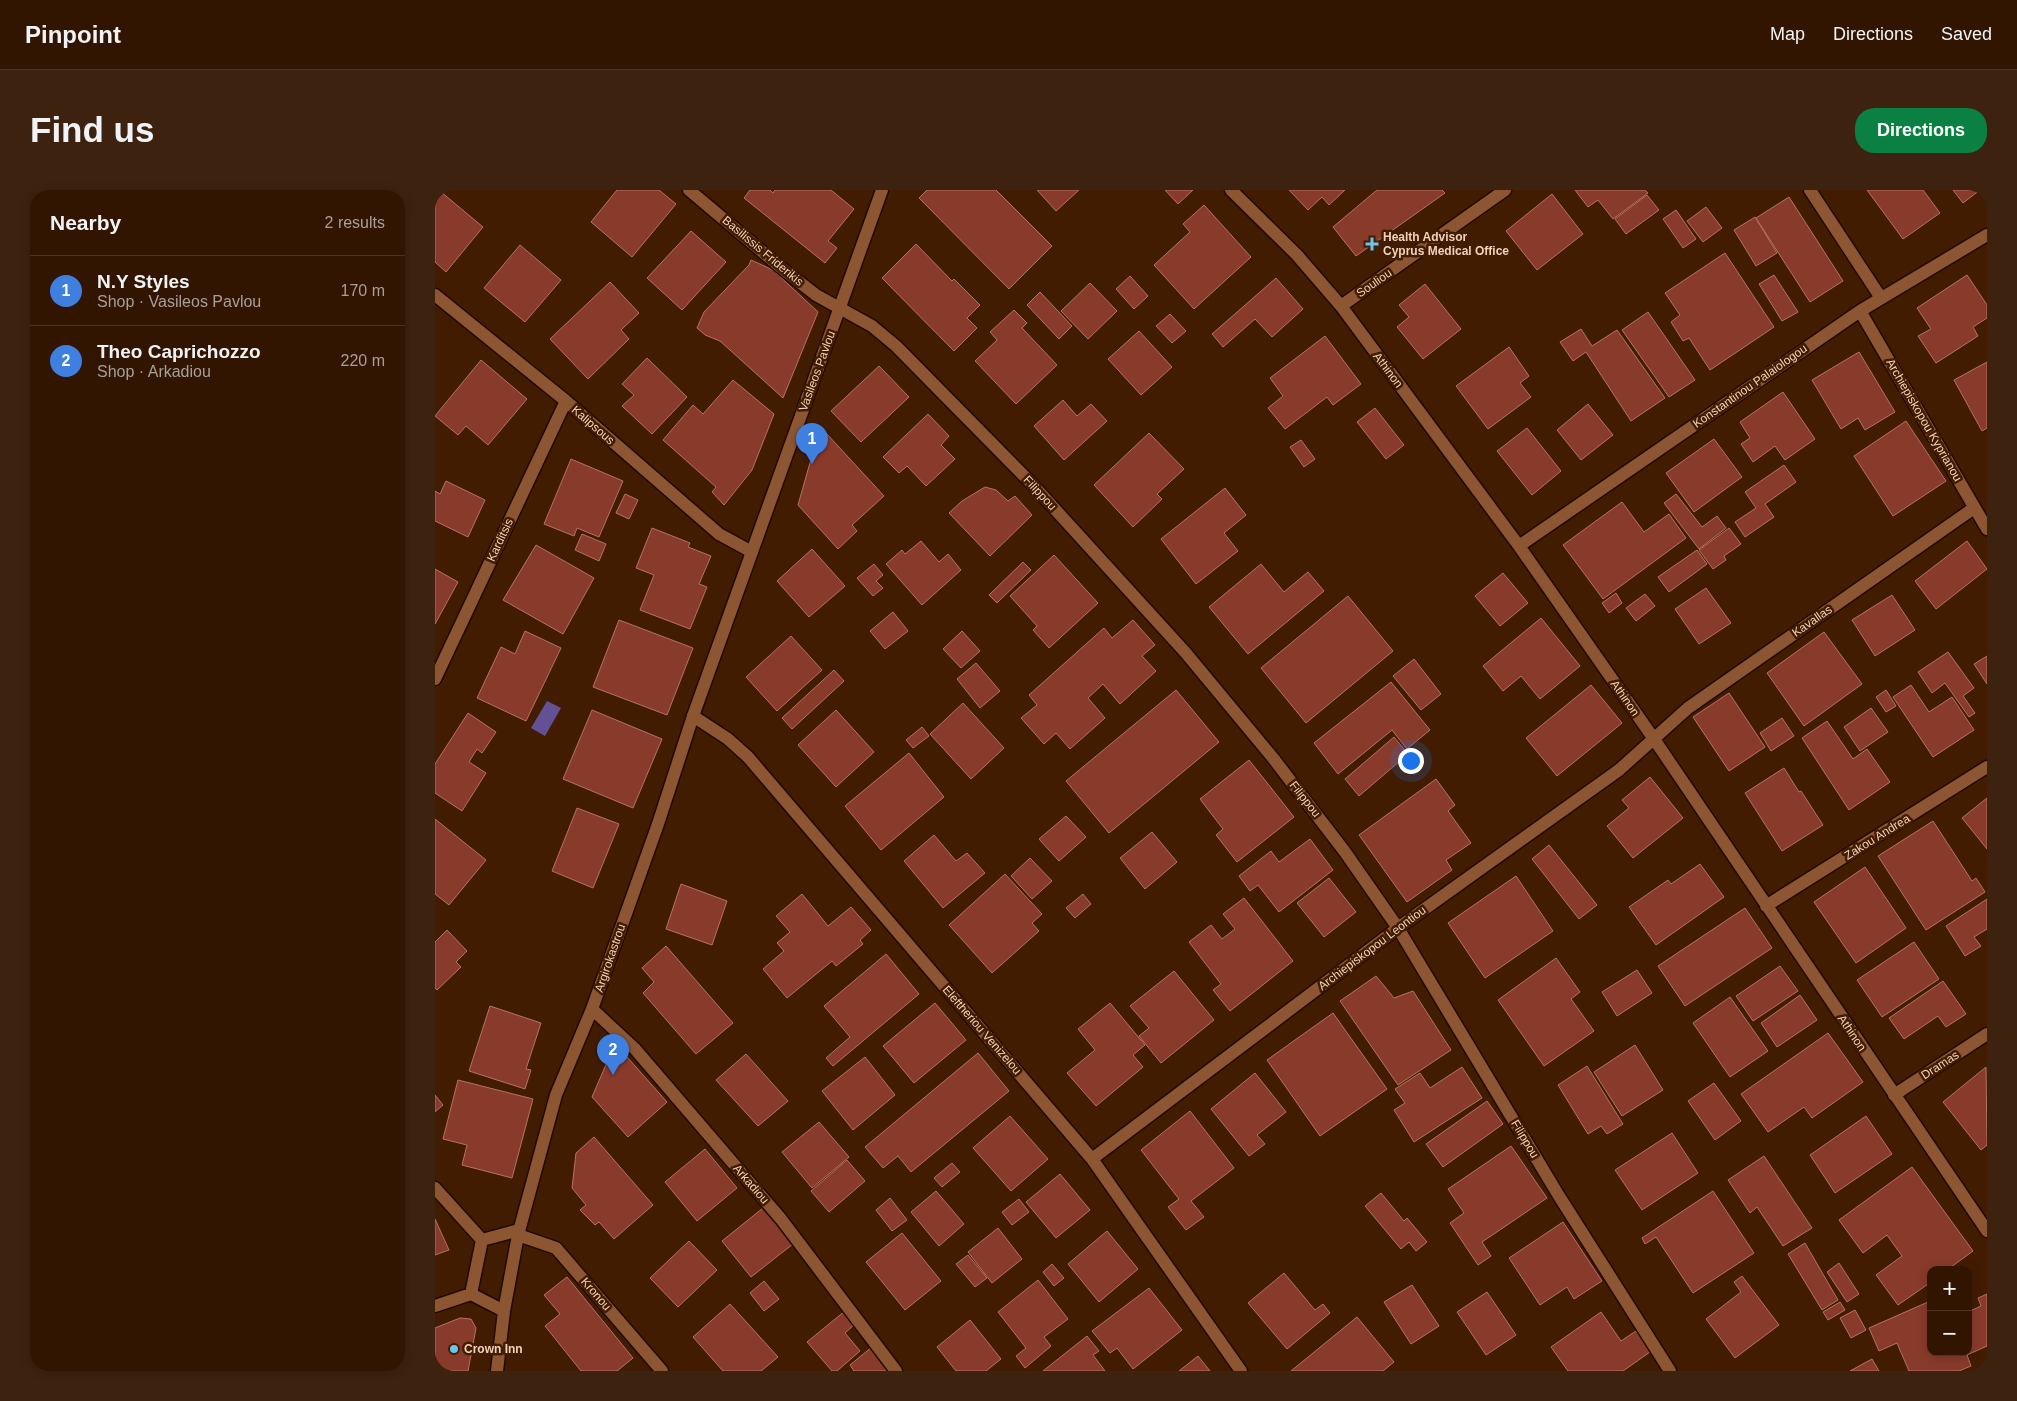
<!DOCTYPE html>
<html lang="en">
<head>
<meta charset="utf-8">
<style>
  body { margin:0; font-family:Arial,sans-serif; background:#3d220f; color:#f1f3f6 }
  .controls { position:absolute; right:15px; bottom:15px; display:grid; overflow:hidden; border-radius:10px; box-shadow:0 2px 12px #0003 }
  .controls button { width:45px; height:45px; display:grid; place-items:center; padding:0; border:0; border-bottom:1px solid #4d3422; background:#321500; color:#f1f3f6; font:25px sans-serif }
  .you { position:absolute; left:975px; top:570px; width:18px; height:18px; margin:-12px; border:4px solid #fff; border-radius:50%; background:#1a73e8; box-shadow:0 0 0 8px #1a73e833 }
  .badge { display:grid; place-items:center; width:32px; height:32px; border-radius:50%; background:#0b8043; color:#fff; font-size:16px; font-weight:700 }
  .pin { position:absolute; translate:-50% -41px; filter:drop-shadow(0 1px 2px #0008) }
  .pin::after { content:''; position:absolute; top:26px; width:18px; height:15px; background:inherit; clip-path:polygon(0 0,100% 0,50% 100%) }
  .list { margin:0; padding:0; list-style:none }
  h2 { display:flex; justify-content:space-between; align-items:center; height:65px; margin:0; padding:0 20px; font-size:21px }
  h2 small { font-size:16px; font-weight:400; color:#a89f99 }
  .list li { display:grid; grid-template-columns:32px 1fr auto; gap:15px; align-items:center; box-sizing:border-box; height:70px; padding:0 20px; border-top:1px solid #4d3422 }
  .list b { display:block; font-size:19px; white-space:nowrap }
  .list p { margin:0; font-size:16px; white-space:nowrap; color:#a89f99 }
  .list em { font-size:16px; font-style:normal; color:#a89f99 }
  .map { position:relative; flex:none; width:1552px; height:1181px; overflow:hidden; border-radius:20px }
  header { display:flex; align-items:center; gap:30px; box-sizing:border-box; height:70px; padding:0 25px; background:#321500; border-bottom:1px solid #4d3422 }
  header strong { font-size:24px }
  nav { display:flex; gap:28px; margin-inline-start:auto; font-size:18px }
  .intro { display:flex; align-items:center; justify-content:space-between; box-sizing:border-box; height:120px; padding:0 30px }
  h1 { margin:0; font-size:35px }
  .button { padding:12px 22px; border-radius:20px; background:#0b8043; color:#fff; font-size:18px; font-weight:700 }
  main { display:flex; gap:30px; padding:0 30px }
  aside { flex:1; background:#321500; border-radius:20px; box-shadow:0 2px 12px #0003 }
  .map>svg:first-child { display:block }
</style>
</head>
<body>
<header>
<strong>Pinpoint</strong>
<nav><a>Map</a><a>Directions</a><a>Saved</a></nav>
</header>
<div class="intro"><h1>Find us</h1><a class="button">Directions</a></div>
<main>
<aside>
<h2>Nearby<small>2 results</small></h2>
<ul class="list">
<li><span class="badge" style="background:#3f7fe0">1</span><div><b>N.Y Styles</b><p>Shop · Vasileos Pavlou</p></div><em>170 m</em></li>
<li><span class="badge" style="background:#3f7fe0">2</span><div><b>Theo Caprichozzo</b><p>Shop · Arkadiou</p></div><em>220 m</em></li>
</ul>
</aside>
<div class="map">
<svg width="1552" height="1181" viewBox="0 0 1552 1181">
  <rect width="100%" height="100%" fill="#421c00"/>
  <path fill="#625197" d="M112,511l14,7 -16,28 -14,-8z"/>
  <path fill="#893b2b" stroke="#b67263" d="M182,0h42l17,14 -44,53 -41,-35z
    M315,0h20l3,3 2,-3h56l23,19 -26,32 9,7 -12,15 -81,-65z
    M492,0h69l56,56 -43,43 -90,-91z
    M602,0h42l-23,21z
    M730,0h28l-15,14z
    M854,0h56l-16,15 -7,-8 -14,13z
    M942,0h65l3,3 -89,63 -23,-29z
    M1140,0h70l3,3 -35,26 -15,-19 -10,7z
    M1432,0h56l17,23 -37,26z
    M1518,0h27l-17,13z
    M5,1l43,36 -37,45 -11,-10v-65z
    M1117,4l31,40 -46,36 -31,-39z
    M1212,5l12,15 -33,24 -11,-15z
    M1354,7l54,84 -33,21 -54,-84z
    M769,15l47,52 -57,52 -40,-44 36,-33 -7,-8z
    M1271,17l16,21 -19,14 -16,-21z
    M1241,20l20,29 -13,9 -20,-29z
    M1320,27l22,36 -21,13 -22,-36z
    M256,41l35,31 -44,48 -35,-32z
    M481,54l36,37 2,-2 26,26 -13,13 10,10 -23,23 -72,-73z
    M85,55l41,35 -36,42 -41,-34z
    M1290,63l49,74 -64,43 -21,-32 -6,3 -12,-19 9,-7 -15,-22z
    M316,70l22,10 45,42 -35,86 -63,-57 -15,-6 -8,-7 7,-16 45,-47z
    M1339,85l24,37 -16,9 -23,-37z
    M1532,85l20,30v13l-14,9 5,9 -42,27 -18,-27 13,-7 -14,-21z
    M695,86l18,20 -14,13 -18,-20z
    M841,88l27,31 -31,28 -17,-18 -32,28 -11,-13z
    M175,92l29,31 -18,17 8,9 -41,40 -38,-40z
    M655,93l27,28 -29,28 -27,-28z
    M990,94l36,45 -38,30 -26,-32 12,-10 -10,-12z
    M605,102l32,34 -13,13 -32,-34z
    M579,120l13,13 -5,5 35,37 -41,39 -41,-43 22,-21 -7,-8z
    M1213,122l47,68 -26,17 -47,-67z
    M735,124l16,17 -14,12 -16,-17z
    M1146,139l11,17 25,-16 48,68 -34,23 -45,-69 -13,9 -13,-19z
    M704,141l33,36 -31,28 -33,-36z
    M890,146l36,48 -28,21 -6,-8 -42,32 -17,-21 15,-12 -13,-18z
    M1074,157l20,29 -9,7 11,14 -43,32 -32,-43z
    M1424,162l36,60 -30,18 -7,-12 -17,11 -29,-49z
    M212,168l40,39 -35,37 -30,-28 12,-11 -12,-11z
    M46,170l46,39 -39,46 -22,-19 -8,9 -23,-19z
    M1552,172v66l-5,3 -28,-51z
    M444,176l30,31 -48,45 -30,-31z
    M298,190l41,34 -22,56 -28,35 -12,-13 4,-5 -53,-47 30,-35 10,9z
    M1348,202l32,47 -30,21 -10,-14 -22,16 -12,-18 9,-6 -10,-16z
    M628,210l14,16 14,-12 16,17 -43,39 -30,-34z
    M1153,214l25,31 -32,25 -24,-30z
    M940,218l29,37 -18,14 -29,-37z
    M493,224l21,22 -8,9 14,14 -29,27 -19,-20 -8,7 -16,-16z
    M1471,231l40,60 -53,35 -39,-60z
    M1092,238l34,43 -29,24 -35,-44z
    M384,241l7,2 58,63 -32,29 5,6 -19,18 -40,-44z
    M714,243l35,36 -27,25 5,5 -29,28 -39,-42z
    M1279,249l28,38 -48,35 -28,-39z
    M866,250l14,19 -11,8 -14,-20z
    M136,269l52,22 -24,56 -22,-9 -3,8 -30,-12z
    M1349,275l12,17 -31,22 9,13 -29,20 -10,-15 21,-14 -11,-16z
    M11,291l39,19 -17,37 -33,-16v-30l5,3z
    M550,297l11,3 12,11 7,-5 17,19 -42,41 -41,-43 13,-12z
    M790,298l21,27 -22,18 14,18 -42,33 -35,-45z
    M190,304l13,6 -9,19 -13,-6z
    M1241,304l26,33 15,-11 9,12 -27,21 -35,-46z
    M1187,312l22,30 25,-18 17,24 -83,61 -40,-54z
    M217,338l38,15 -2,4 23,9 -12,28 8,3 -17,42 -50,-19 14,-35 -18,-7z
    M1294,338l12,16 -17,12 2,4 -13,9 -14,-19z
    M147,344l24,10 -7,17 -24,-11z
    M486,351l18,21 9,-8 13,16 -39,35 -36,-41 16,-14 3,4z
    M1532,351l20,28 -51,40 -21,-28z
    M101,355l58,33 -31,56 -60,-34z
    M377,359l33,37 -36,31 -32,-36z
    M1262,360l10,14 -38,28 -11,-15z
    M619,365l44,48 -49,45 -16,-18 4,-4 -27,-30z
    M588,372l8,8 -34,33 -8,-8z
    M439,374l9,11 -7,6 7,7 -10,8 -16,-18z
    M826,374l23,28 24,-20 16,19 -76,63 -39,-47z
    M0,379l23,13 -23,42z
    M1068,383l25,30 -28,23 -25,-30z
    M1271,398l25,35 -32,21 -24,-35z
    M1181,403l6,10 -13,10 -7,-10z
    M1210,404l10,12 -19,15 -10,-13z
    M1457,405l23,35 -40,26 -23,-36z
    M913,406l45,55 -87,72 -45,-55z
    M458,422l15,19 -23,18 -15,-18z
    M1106,428l39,48 -40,33 -19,-23 -18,15 -20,-25z
    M184,430l74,28 -26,67 -74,-28z
    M698,430l22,25 -13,11 14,15 -36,33 -17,-20 -15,14 17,20 -35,31 -14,-16 -12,11 -23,-26 16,-13 -8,-10 75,-67 8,10z
    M90,441l36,17 -35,73 -49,-23 24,-51 14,7z
    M527,441l18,20 -19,17 -18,-19z
    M1389,442l38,52 -58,42 -37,-53z
    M356,446l31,34 -45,41 -31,-34z
    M1513,462l26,36 -11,8 12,17 -6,4 -24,-34 -13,10 -14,-21z
    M1552,466v28l-13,-20z
    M979,469l27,35 -20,16 -28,-34z
    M541,473l24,28 -20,17 -23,-29z
    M399,480l10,11 -52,48 -10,-11z
    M956,492l39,48 -23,19 -15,-19 -54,44 -24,-31z
    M1156,495l31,38 -65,53 -31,-38z
    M1476,495l18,27 23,-15 22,33 -41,27 -40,-60z
    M741,500l43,52 -110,91 -43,-52z
    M1451,500l10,16 -10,6 -10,-15z
    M1294,503l36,54 -36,24 -36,-54z
    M528,513l41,45 -33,31 -41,-45z
    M1436,518l17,24 -28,19 -16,-24z
    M157,520l70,29 -29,69 -70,-29z
    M401,520l38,42 -38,35 -38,-42z
    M33,523l28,19 -14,21 -5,-4 -8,13 17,11 -24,38 -27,-18v-29z
    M1347,528l12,18 -23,15 -11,-18z
    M1392,531l26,38 14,-10 23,33 -41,28 -47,-72z
    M487,537l7,9 -16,12 -7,-8z
    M959,547l14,17 -49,42 -14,-17z
    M474,563l35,44 -63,53 -36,-44z
    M814,570l45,57 -57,45 -21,-27 7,-6 -23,-30z
    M1349,578l15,24 2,-1 22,34 -41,26 -37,-58z
    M1215,587l33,41 -50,40 -26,-32 22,-18 -7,-8z
    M1001,589l19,26 -7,6 23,32 -25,17 6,10 -45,32 -48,-67z
    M1552,608v51l-25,-31z
    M142,618l42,16 -26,64 -41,-17z
    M631,626l20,21 -27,24 -20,-22z
    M0,629l51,41 -37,45 -14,-11z
    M1498,631l39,60 4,-3 9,14 -59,38 -48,-74z
    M717,642l25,30 -32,27 -25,-31z
    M499,645l22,26 11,-8 18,20 -42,35 -39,-47z
    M875,649l23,31 -54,42 -21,-27 -8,6 -11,-15 32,-25 8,11z
    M1114,655l48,60 -18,14 -47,-60z
    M595,668l22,23 -20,18 -21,-23z
    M1265,674l24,33 -68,48 -27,-38 39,-27 3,4z
    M1430,677l41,61 -50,35 -42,-61z
    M570,684l37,40 -10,9 7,8 -47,42 -43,-48z
    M1081,686l37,55 -68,47 -37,-55z
    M894,688l27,34 -32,25 -27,-34z
    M246,694l46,17 -15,44 -46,-16z
    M367,704l26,32 23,-19 20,23 -11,10 3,4 -27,22 -4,-5 -45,37 -24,-29 21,-18 -7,-8 13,-11 -14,-16z
    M648,704l8,10 -16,14 -9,-10z
    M809,708l49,63 -63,50 -17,-21 8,-6 -32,-42 22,-17 11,14 13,-10 -12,-15z
    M1552,709v30l-13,8 7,9 -16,10 -19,-30z
    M1310,718l27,40 -87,58 -27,-40z
    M12,740l20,21 -11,11 5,5 -24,23 -2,-2v-46z
    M1479,752l25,37 -57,38 -25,-37z
    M231,756l67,77 -37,31 -53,-61 11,-11 -12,-14z
    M451,764l33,40 -86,72 -7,-8 24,-21 -26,-31z
    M1121,768l24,34 -9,7 23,32 -50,35 -46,-66z
    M1345,776l18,25 -45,30 -17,-25z
    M1202,780l15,23 -35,23 -15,-24z
    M739,781l40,49 -53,43 -22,-27 10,-8 -19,-22z
    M941,786l18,22 19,-7 38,59 -53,35 -58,-84z
    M1508,791l23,33 -20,13 -8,-11 -34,23 -15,-21z
    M1365,805l17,25 -40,27 -16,-24z
    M1295,807l38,54 -38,26 -37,-54z
    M500,813l31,37 -52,43 -31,-37z
    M675,813l35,42 -12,10 10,12 -47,39 -29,-33 28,-23 -17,-21z
    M55,816l51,17 -15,46 5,1 -6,19 -56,-18z
    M898,823l54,76 -67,47 -53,-76z
    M1393,843l35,49 -51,36 -8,-11 -36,25 -27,-38z
    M1200,855l28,45 -41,26 -28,-44z
    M179,856l5,2 48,54 -39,35 -36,-40z
    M543,863l31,38 -98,81 -13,-16 -15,12 -18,-21z
    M311,864l42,47 -30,25 -42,-46z
    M430,867l30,38 -42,35 -31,-39z
    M1152,876l36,58 -16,10 -6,-8 -13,8 -30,-49z
    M1027,877l20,31 -68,44 -20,-32 11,-7 -10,-14 25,-16 10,15z
    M1551,877l1,78 -6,5 -38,-48z
    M820,883l31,39 -29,23 8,9 -16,12 -38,-47z
    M23,890l75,19 -21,79 -50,-13 5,-20 -24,-6z
    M1279,893l27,38 -26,19 -27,-39z
    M0,905l8,10 -8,7z
    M1052,911l16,23 -60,43 -17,-23z
    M755,921l44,57 -43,33 13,16 -18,13 -18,-23 11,-8 -38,-49z
    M575,926l38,43 -37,32 -38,-43z
    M1431,926l26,38 -57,39 -25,-38z
    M384,932l30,35 -37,31 -30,-36z
    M1237,943l26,40 -56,37 -27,-40z
    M159,947l59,68 -39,34 -15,-17 -4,3 -15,-15 6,-5 -14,-17 4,-35z
    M1076,956l36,52 -65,44 9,14 -13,9 -28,-42 14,-10 -16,-24z
    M270,959l32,39 -40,33 -32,-39z
    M1329,966l48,72 -29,18 -26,-39 -7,6 -22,-33z
    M412,970l18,21 -36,31 -18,-21z
    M517,973l8,9 -18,15 -8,-9z
    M1477,977l61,84 -26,19h-16v12l-33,23 -22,-30 26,-19 -15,-21 -24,18 -24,-33z
    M625,984l30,36 -34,28 -30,-36z
    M501,1001l28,33 -25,22 -28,-34z
    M1278,1001l41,62 -61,40 -37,-56 -11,7 -3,-6z
    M946,1003l23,28 3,-3 20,24 -11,9 -7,-9 -8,7 -36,-43z
    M455,1008l17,22 -15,11 -16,-21z
    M584,1009l10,13 -17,13 -10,-13z
    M328,1018l30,36 -42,33 -29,-36z
    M0,1029l14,31 -14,5z
    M1128,1032l39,59 -28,18 -7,-12 -27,18 -31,-47z
    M563,1038l24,31 -30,24 -24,-31z
    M672,1041l31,38 -39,33 -31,-38z
    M467,1043l39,48 -36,29 -39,-48z
    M254,1051l28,29 -39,37 -28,-29z
    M1370,1053l33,57 -16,10 -34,-56z
    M533,1065l19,23 -12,9 -19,-23z
    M1404,1073l20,31 -12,8 -20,-30z
    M617,1074l12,14 -10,8 -11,-14z
    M849,1083l31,37 8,-6 7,9 -43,36 -39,-46z
    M1307,1086l37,49 -44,33 -29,-39 35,-27 -7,-10z
    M132,1087l66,81 -16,13h-36l-36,-45 15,-12 -16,-19z
    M603,1090l30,39 -24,18 7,9 -26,22 -9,-12 10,-8 -28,-36z
    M329,1091l15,18 -15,12 -14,-18z
    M977,1095l27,41 -28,18 -27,-42z
    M714,1098l33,42 -49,39 -16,-21 -7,5 -18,-22z
    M1052,1102l29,43 -30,20 -29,-43z
    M1552,1104v52l-20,9 4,11 -12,5h-50l-12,-28 -18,8 -10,-23 59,-26 3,6v44h37v-40l13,-6 -3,-8z
    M1405,1112l5,8 -17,10 -5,-8z
    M295,1114l48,53 -17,14h-38l-30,-34z
    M1420,1120l11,20 -15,8 -11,-20z
    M410,1121l10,13 -10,9 15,18 -23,20h-5l-25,-29z
    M1166,1122l20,29 15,-10 14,21 -27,19h-55l-17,-24z
    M922,1127l37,45 -11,9h-92z
    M25,1128l11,1 5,9 -8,43h-33v-43z
    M535,1130l31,39 -15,12h-30l-19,-24z
    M652,1146l12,15 -6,4 12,16h-62z
    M437,1157l20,24h-38l-4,-6z
    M763,1166l12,15h-31z
    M1437,1169l7,12h-29z"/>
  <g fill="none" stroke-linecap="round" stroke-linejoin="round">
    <g stroke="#220800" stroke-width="15">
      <path id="street" d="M254,0l95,80 32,25 56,31 24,20 136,138 153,168 88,106 72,94 53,76 161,268 111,175
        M796,0l66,65 44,51 178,240 135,193 333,492
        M1375,0l71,108
        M0,105l131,106 153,133 33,18
        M906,116l164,-116
        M1425,121l127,218
        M1084,356l341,-235 127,-76
        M0,489l131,-278
        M258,526l35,23 20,18 344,402 149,212
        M1331,716l221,-139
        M157,819l43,40 146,170 115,152
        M1459,905l93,-61
        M657,969l306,-231 221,-158 69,-62 286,-200
        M0,998l47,52
        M83,1045l38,13 106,123
        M47,1050l37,-10
        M36,1104l11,-54
        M0,1116l36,-12 33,17"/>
    </g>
    <g stroke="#220800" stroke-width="15">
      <path id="secondary" d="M62,1181l7,-60 14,-76 38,-140 36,-86 66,-185 35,-108 189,-526"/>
    </g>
    <use href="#street" stroke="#8d5632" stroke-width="12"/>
    <use href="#secondary" stroke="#8d5632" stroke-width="12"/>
  </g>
  <g fill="#6ac3f1" stroke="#421c00" stroke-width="2">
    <path d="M934.5 46.5h5v5h5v5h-5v5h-5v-5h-5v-5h5z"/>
    <circle cx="19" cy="1159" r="5"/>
  </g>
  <g text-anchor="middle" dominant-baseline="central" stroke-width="5" stroke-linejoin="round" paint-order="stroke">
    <g font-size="12" font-weight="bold" fill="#f1d1bd" stroke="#421c00" text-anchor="start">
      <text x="948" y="47">Health Advisor<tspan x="948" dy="14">Cyprus Medical Office</tspan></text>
      <text x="29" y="1159">Crown Inn</text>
    </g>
    <g font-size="12" fill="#f1d1bd" stroke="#421c00">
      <text transform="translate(328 61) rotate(40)">Basilissis Friderikis</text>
      <text transform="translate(939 93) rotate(-35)">Souliou</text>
      <text transform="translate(953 180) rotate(53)">Athinon</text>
      <text transform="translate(382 181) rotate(-70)">Vasileos Pavlou</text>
      <text transform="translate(1315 196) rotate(-35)">Konstantinou Palaiologou</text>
      <text transform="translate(1489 230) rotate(60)">Archiepiskopou Kyprianou</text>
      <text transform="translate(158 235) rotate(41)">Kalipsous</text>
      <text transform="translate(605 303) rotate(47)">Filippou</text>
      <text transform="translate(65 350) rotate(-65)">Karditsis</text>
      <text transform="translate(1377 431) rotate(-35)">Kavallas</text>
      <text transform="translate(1190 508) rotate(55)">Athinon</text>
      <text transform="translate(870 609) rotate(52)">Filippou</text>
      <text transform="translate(1442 647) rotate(-32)">Zakou Andrea</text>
      <text transform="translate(937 758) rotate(-37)">Archiepiskopou Leontiou</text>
      <text transform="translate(175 768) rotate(-71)">Argirokastrou</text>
      <text transform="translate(547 840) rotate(49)">Eleftheriou Venizelou</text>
      <text transform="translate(1417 843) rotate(56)">Athinon</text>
      <text transform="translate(1505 875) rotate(-33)">Dramas</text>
      <text transform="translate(1090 949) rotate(59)">Filippou</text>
      <text transform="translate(316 994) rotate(49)">Arkadiou</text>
      <text transform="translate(161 1104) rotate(49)">Kronou</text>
    </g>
  </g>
</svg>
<div class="controls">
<button>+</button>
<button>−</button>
</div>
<div class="you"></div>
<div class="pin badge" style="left:377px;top:274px;background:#3f7fe0">1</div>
<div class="pin badge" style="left:178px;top:885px;background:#3f7fe0">2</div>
</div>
</main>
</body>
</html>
